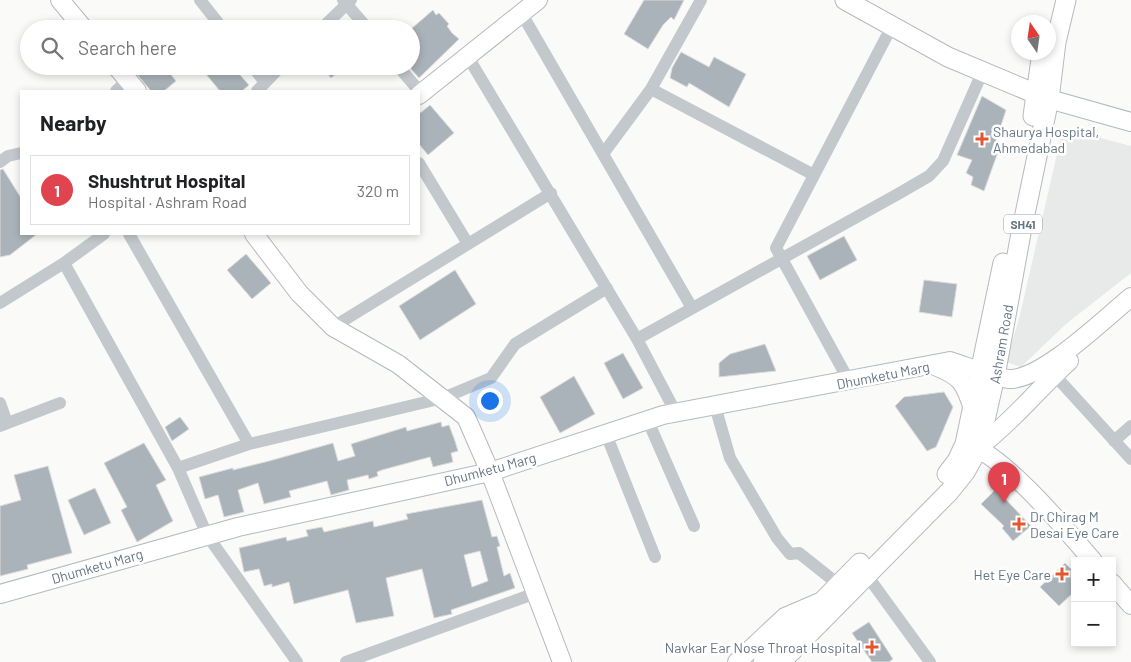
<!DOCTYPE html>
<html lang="en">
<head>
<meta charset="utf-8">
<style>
  body { margin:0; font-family:Barlow,sans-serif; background:#f6f6f6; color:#202124 }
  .controls { position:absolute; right:15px; bottom:15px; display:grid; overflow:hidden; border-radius:0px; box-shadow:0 2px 8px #0003 }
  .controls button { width:45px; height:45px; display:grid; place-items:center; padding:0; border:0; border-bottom:1px solid #e0e0e0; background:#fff; color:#202124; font:25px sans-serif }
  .compass { position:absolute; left:1011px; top:15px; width:45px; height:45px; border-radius:50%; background:#fff; box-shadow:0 2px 8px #0003; rotate:347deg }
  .you { position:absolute; left:489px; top:400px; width:18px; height:18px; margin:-12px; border:4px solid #fff; border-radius:50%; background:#1a73e8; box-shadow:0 0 0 8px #1a73e833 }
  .badge { display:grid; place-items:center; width:32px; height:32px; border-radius:50%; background:#b45309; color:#fff; font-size:16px; font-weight:700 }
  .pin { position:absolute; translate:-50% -41px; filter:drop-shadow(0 1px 2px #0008) }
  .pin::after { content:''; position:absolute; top:26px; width:18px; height:15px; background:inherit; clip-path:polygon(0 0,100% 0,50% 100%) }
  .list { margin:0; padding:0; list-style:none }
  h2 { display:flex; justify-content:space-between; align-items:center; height:65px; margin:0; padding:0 20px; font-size:21px }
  h2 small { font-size:16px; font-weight:400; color:#757577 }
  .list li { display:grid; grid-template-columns:32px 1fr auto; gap:15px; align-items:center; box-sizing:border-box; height:70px; margin:0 10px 10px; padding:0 10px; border:1px solid #e0e0e0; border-radius:0px }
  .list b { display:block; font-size:19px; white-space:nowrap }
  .list p { margin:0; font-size:16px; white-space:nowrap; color:#757577 }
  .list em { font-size:16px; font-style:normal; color:#757577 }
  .icon { flex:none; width:28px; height:28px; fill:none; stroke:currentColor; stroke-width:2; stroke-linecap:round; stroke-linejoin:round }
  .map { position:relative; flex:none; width:1131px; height:662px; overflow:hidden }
  .search { position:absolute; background:#fff; box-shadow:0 2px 8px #0003; left:20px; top:20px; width:400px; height:55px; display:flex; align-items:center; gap:12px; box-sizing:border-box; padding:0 18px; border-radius:28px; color:#757577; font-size:19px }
  .panel { position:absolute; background:#fff; box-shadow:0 2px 8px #0003; left:20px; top:90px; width:400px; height:145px; border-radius:0px }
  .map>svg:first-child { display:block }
</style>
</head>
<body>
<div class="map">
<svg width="1131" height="662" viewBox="0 0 1131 662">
  <rect width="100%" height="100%" fill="#fafaf8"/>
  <path fill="#e8e9e9" d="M1063,128l68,18v127l-65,51 -45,43 -15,-5 13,-43z"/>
  <path fill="#aab3b9" stroke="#dcdcda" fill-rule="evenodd" d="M644,0h40l-10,20 -3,-3 -8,8 -15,24 -24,-15z
    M433,10l3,5 3,-2 10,11 -2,2 5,7 7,6 -40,39 -8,-9v-40z
    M681,52l28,15 5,-10 32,17 -17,33 -40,-24 -2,4 -17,-9 2,-10z
    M143,66h21l12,15 -12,10h-13l-16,-19z
    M213,66h19l17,19 -7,6h-22l-15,-18z
    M322,66h23l-14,12z
    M982,96l24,14 -13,40 5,2 -14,39 -13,-6 2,-8 -7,-4 6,-13 -15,-5z
    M430,105l24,28 -26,22 -9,-11v-30z
    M3,169l18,29v36h16l-27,21 -10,2v-87z
    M844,236l13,24 -37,20 -13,-24z
    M246,254l25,29 -19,16 -25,-29z
    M455,270l21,34 -56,36 -21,-34z
    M924,280l33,4 -5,33 -33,-5z
    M765,344l11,27 -57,6v-14l11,-9z
    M623,353l20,35 -20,11 -19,-36z
    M574,376l21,38 -35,19 -20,-36z
    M944,392l9,15 -17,40 -9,4 -32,-45 9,-9z
    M180,417l9,12 -17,12 -7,-14z
    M441,422l1,5 7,-2 6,16 3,10 -7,2 2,9 -20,5 -3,-10 -48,13 -5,2 1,4 -9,3 -1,-4 -21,5 2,10 -18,5 -4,-14 -38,10 2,6 -27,7 -6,-21 -20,7 6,22 -20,5 -6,-22 -13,4 -6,-22 34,-9v2l36,-9 64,-18 5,18 17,-5 -4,-12 55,-17 1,4z
    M144,443l22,37 -10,5 17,36 -36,21 -16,-32 6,-3 -23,-44z
    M48,466l24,87 -45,12 1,4 -28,7v-70l21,-6 -7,-25z
    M95,488l16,35 -27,12 -16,-35z
    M996,489l35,37 -18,15 -11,-13 2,-2 -23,-22z
    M482,500l10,37 5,-1 3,10 -3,1 7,29 6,-3 5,15 -64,22 1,4 -18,4 -12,-49 -36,9 8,38 -38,7 -8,-33 -54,14 -5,-22 -17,5v-3l-8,2 -5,-17 -15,3 -5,-24 47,-11 1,4 21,-5 -2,-6 16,-3 2,5 49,-11 1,6 34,-8 -2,-5zM480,551l8,30 -16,6 -8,-32z
    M1065,563l10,10v18l-16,15 -19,-19z
    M869,622l24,37 -4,3h-17l-20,-29z"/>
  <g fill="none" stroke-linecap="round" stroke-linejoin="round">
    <g stroke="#b3babf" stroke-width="20">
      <path id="secondary" d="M60,0l24,29
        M116,66l21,25
        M419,95l119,-95
        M1049,99l82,23
        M254,234l45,59 34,34 65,37 68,53 24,55 72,190
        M935,366c26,10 30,17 38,43
        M968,445c34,8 100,87 125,116
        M979,447c33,-25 59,-58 90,-86
        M1112,583l19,22
        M0,594l238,-67 252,-55 173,-57 287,-54c16,5 44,17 59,18 33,1 95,-60 122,-82
        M737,662l48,-45 35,-15"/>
    </g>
    <g stroke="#b5babe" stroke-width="21">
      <path id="primary" d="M845,0l103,57 100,42
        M1033,116l9,-64
        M947,474l10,-13 8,-17 38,-181
        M763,662l97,-99
        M781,662l168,-170 16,-20 14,-25 16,-71 26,-143 28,-134 7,-57 10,-42"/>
    </g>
    <path stroke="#c3c8cc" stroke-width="12" d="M200,0l23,29
      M343,0l25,29
      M701,0l-50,89 163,86
      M522,14l170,294
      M321,29l30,-29
      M468,57l169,282 261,-145 31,-18 14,-15 39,-88
      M252,66l13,16
      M398,66l23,27
      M116,91l12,-11
      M257,91l24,-25
      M603,154l48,-65
      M0,162l8,-6 13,-3
      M419,163l49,81
      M129,234l120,210
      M64,263l114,205 29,67 90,127
      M0,303l64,-40 40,-29
      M333,327l218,-134
      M637,339l39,74
      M1050,370l81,89
      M849,381l-73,-133 116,-222
      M0,403l7,20
      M715,406l15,52 47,80 13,16 9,-1 39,31
      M648,421l46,105
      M0,426l60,-23
      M606,434l49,123
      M1114,441l17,-15
      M178,468l71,-24 194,-46 48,-20 24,-34 92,-56
      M866,574l64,88
      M346,662l190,-69"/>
    <use href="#secondary" stroke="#fff" stroke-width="18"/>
    <use href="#primary" stroke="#fff" stroke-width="19"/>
  </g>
  <g fill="#e4572e" stroke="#fff" stroke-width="2">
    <path d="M979.5 131.5h5v5h5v5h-5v5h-5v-5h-5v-5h5z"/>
    <path d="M1016.5 516.5h5v5h5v5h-5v5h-5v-5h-5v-5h5z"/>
    <path d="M1059.5 566.5h5v5h5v5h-5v5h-5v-5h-5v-5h5z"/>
    <path d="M869.5 639.5h5v5h5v5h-5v5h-5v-5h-5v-5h5z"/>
  </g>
  <g text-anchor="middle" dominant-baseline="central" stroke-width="5" stroke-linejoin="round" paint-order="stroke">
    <rect fill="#fff" stroke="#939fa8" stroke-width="1" x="1004" y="214.5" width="38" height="19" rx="4"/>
    <g font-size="12" font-weight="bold" fill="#657683">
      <text x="1023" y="224">SH41</text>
    </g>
    <g font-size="14" fill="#657683" stroke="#fff" text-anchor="start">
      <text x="993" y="131">Shaurya Hospital,<tspan x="993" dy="16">Ahmedabad</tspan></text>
      <text x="1030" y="516">Dr Chirag M<tspan x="1030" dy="16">Desai Eye Care</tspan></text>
      <text x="1051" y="574" text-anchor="end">Het Eye Care</text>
      <text x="861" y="647" text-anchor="end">Navkar Ear Nose Throat Hospital</text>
    </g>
    <g font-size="14" fill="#657683" stroke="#fff">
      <text transform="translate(1001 344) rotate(-80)">Ashram Road</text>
      <text transform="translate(883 375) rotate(-11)">Dhumketu Marg</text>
      <text transform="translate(490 469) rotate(-15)">Dhumketu Marg</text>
      <text transform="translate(97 566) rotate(-16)">Dhumketu Marg</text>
    </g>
  </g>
</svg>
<div class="controls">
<button>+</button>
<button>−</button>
</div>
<svg class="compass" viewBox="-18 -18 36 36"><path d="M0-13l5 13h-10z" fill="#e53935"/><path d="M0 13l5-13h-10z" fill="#757577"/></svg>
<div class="you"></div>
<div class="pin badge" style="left:1004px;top:503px;background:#e0444e">1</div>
<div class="search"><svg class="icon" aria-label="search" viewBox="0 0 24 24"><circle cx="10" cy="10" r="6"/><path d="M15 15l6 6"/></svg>Search here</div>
<section class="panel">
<h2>Nearby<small></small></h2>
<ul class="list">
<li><span class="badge" style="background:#e0444e">1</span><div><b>Shushtrut Hospital</b><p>Hospital · Ashram Road</p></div><em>320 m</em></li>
</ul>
</section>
</div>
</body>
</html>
